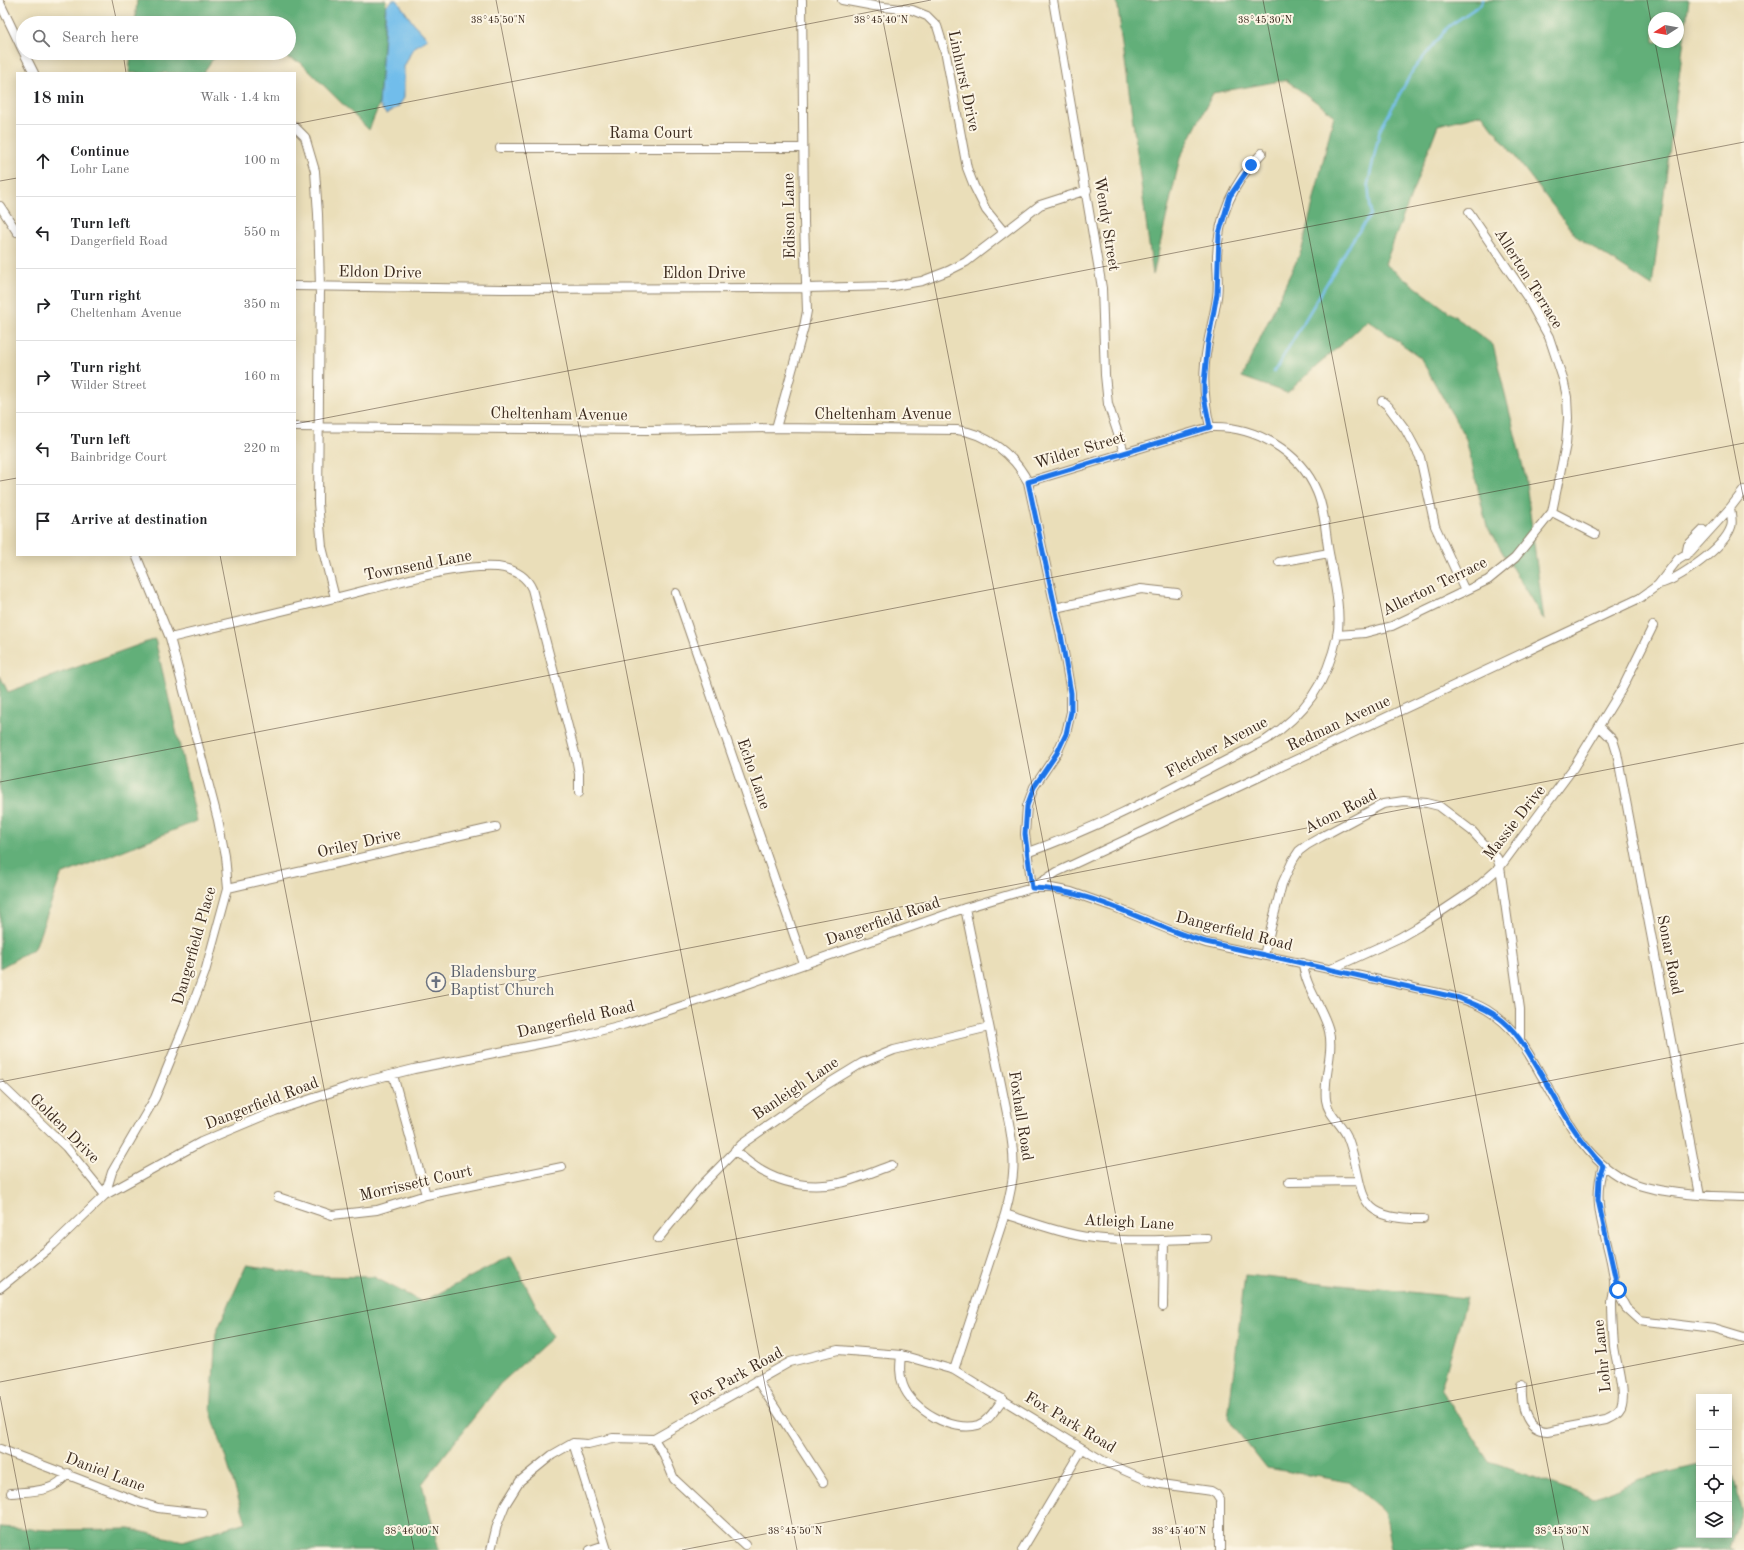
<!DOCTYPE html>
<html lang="en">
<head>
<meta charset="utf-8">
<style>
  body { margin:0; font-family:"Old Standard TT",serif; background:#f6f6f6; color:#202124 }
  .controls { position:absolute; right:12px; bottom:12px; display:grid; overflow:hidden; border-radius:0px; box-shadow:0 2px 10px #0003 }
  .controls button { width:36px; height:36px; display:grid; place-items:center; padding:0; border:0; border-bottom:1px solid #e0e0e0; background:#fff; color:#202124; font:20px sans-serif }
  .compass { position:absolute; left:1648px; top:12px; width:36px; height:36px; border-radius:50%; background:#fff; box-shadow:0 2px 10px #0003; rotate:259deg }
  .stop { position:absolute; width:12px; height:12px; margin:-9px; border:3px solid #1a73e8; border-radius:50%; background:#fff }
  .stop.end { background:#1a73e8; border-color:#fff; box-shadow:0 1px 4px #0008 }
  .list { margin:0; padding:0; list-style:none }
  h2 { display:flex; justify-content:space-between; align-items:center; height:52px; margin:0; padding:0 16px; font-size:17px }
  h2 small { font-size:13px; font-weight:400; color:#757577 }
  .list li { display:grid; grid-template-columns:26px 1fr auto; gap:12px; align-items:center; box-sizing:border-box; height:72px; padding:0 16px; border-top:1px solid #e0e0e0 }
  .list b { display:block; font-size:15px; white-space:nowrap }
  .list p { margin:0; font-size:13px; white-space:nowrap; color:#757577 }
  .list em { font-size:13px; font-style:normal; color:#757577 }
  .icon { flex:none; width:22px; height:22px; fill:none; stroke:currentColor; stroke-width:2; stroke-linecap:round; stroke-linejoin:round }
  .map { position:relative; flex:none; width:1744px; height:1550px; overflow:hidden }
  .search { position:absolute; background:#fff; box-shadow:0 2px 10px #0003; left:16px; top:16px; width:280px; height:44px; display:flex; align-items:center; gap:10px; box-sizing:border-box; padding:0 14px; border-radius:22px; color:#757577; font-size:15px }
  .panel { position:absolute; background:#fff; box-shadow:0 2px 10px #0003; left:16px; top:72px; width:280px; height:484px; border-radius:0px }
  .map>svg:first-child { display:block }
</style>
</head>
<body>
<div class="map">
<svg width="1744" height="1550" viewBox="0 0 1744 1550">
  <rect width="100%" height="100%" fill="#fcf5e5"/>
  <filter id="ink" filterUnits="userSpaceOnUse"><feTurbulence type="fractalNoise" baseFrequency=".025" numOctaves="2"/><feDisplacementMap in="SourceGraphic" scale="8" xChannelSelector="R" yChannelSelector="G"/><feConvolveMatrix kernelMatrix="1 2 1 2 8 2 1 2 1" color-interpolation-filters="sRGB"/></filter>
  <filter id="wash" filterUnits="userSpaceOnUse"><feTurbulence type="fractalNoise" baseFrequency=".012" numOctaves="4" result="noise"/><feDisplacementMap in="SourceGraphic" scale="16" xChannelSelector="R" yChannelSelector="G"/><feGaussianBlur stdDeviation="0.9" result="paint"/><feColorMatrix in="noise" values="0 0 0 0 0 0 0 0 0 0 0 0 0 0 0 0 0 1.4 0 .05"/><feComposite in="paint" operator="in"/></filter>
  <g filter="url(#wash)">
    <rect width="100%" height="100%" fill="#eadeb9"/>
    <path fill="#62af79" stroke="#4e6c4c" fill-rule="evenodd" d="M137,0h249l-7,105 -10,25 -69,-68 -29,-9h18v-30h-154z
      M1117,0h572l-37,286 -75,-49 -95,-123 -44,11 -53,139 108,81 32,130 19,145 -57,-93 -21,-88 -46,-82 -52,-37 -81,73 -45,-16 60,-128 32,-134 -48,-35 -73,13 -33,65 -27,117zM1654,18h24v24h-24z
      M131,53h93l-12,7 -9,13h-74z
      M155,639l42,182 -136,54 -26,73 -35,20v-292l8,16z
      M511,1256l41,81 -52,47 -78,100 17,66h-439v-23l49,3 81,-1 53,12 63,-19 -35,-110 5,-79 30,-67 72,10 56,1 48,25z
      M1245,1275l222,23 -26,90 48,74 104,36 47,-19 59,-14v70h30v-76l13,52 -13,37 5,2h-343l-7,-39 -35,-29 -82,-14 -39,-49z"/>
    <path fill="#71bdeb" stroke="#567484" d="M392,0h5l16,23 15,16 -15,9 -9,19v31l-6,9 -12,7 -7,-9 7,-99z"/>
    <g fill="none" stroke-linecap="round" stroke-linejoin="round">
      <path stroke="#71bdeb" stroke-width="2.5" d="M1274,372l78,-131 19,-27 -3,-30 12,-54 33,-60 36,-44 31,-21 3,-5"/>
    </g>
  </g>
  <g filter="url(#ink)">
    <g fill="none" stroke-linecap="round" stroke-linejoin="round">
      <g stroke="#92846c" stroke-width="10">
        <path id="minor" d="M842,0l32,6 38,4 15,6 10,10 9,29 21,113 7,18 12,24 18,22
          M1053,0l49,288 3,87 3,29 16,48
          M0,3l23,48
          M24,53l10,20
          M295,127l10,10 10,34 3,43 2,73 -2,216 4,44 13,51
          M500,148h303
          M0,206l17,26
          M295,286l207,3 304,-1 87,-2 29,-5 26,-10 18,-9 74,-57 47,-15
          M1382,401l6,5 17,23 15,28 15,69 30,65
          M295,427l351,3 130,-2 181,2c30,3 58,26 71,52l33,153 10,58v19l-5,21 -9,20 -23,34 -7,19 -2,28 7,54 25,-16 583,-274 18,-13 20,-26 13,-8 39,-43 14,-18
          M1210,427c-5,-22 -7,-42 -5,-64 2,-23 9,-44 12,-66 2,-13 0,-27 0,-40 1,-41 17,-76 45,-104
          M776,428l28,-101 3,-16 -3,-89 -2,-222
          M1028,482l182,-55c44,-2 90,24 107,65 9,21 8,44 13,66 4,22 12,56 7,78 -10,47 -32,78 -71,104 -78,39 -155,83 -237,112
          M1552,512l43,22
          M1686,555l2,-10 15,-15
          M1279,562l50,-9
          M1659,584c20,-5 65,-36 72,-57 2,-5 0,-13 -1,-19
          M676,593l128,371
          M1055,608l86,-19 36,4
          M1337,635l28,-2 27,-7 96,-46 27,-22 37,-46 14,-68 2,-26 -1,-21 -4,-18 -14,-42 -22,-40 -58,-85
          M170,638c67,-16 134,-32 200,-49 39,-9 89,-25 128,-22 15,2 28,8 34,22l44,168 3,17v18
          M1599,726l14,14 4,13 83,442
          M228,888l268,-61
          M1264,955l18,-71 11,-24 6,-9 8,-6 14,-8 62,-33 21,-3 23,2 12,3 33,25 25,27 3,9 20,142v29
          M1303,963c2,25 20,44 26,68 5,23 -6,46 -3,69 2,15 15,23 21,36 21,52 0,84 76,83
          M1331,969l68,-31 19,-11 57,-38 25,-22 74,-100 49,-80 30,-61
          M393,1075l33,120
          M0,1084l66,63 39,48
          M735,1150c29,29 64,41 105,33 17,-4 35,-12 52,-18
          M1289,1182l69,-1
          M105,1195l7,-23 43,-74 29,-71 21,-55 23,-84 -3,-32 -7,-36 -48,-182 -34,-83
          M278,1197l54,18 45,-5 49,-15 136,-28
          M1005,1214c29,9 58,20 88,24 38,4 76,2 114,0
          M658,1239l44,-54 40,-41 84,-59 36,-22 32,-13 95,-23
          M1616,1285l4,12 6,11 13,12 75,9 30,9
          M0,1288l53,-43 52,-50 96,-53 74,-31 87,-29 52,-13 165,-33 47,-12 96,-31 243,-85 67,-20h19l20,4 43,15 68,28 24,8c65,14 130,27 196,42 27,7 60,10 85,25 28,17 38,37 54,65 14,23 26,49 43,70 30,38 58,44 103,49 19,2 38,3 57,3
          M1163,1307l1,-67
          M901,1355c-1,10 -2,20 2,30 8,24 50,48 75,40 11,-4 18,-17 25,-26
          M954,1370l51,-156c10,-37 11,-53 4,-91l-44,-215
          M757,1380l66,102
          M1522,1385c-1,18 2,45 25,46l59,-11c6,-3 11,-5 14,-11 6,-16 -4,-46 -6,-63 -1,-14 -2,-29 -2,-43 1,-8 3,-16 2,-24 -5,-42 -24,-70 -11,-113
          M654,1439l10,16 10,24 71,66
          M573,1443l34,107
          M0,1449l139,53 19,6 45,5
          M11,1493c22,-2 43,0 57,-20
          M491,1550l6,-25 8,-20 15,-24 32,-26 21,-12 15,1 25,-6 41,1 136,-77 48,-12 63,5 53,15 149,91 41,18 17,5 50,7 5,3 4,6v50
          M590,1550l15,-5
          M1022,1550l60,-101"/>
      </g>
      <use href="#minor" stroke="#fff" stroke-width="8"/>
    </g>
  </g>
  <g fill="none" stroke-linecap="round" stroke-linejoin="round" filter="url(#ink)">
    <path stroke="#1a73e8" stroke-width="5" d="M1251,165l-21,31 -11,38 -2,60 -9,49 -4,40v14l6,30 -182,55 33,153 10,58v19l-5,22 -9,19 -23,34 -7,19 -2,28 7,54c62,1 115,38 174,54l253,56c14,6 27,10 39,19 20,14 31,37 44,58 18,32 35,64 61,91l-4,12 -1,22 20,90"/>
  </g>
  <path fill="none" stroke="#3b2a1e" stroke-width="1" stroke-opacity="0.45" d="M112,0l5,23M496,0l301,1550M879,0l302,1550M1263,0l301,1550M1647,0l7,38M1655,42l89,459M123,53l3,20M295,124l636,-124M0,181l17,-3M295,424l1449,-282M0,481l17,-3M220,555l194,995M0,782l1744,-339M0,1082l1744,-339M0,1382l1744,-339M0,1396l30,154M682,1550l1062,-206"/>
  <defs>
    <g id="church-ring" transform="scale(1)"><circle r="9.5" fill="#fcf5e5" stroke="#6b7280" stroke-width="1.5"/><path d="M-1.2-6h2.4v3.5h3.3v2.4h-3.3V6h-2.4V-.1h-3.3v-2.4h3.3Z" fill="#6b7280"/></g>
  </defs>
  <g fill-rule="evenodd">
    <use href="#church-ring" x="436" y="982"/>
  </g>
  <g text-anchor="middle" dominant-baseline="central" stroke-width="4" stroke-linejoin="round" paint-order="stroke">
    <g font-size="16" fill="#3b2a1e" stroke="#fcf5e5">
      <text transform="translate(963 81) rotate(78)">Linhurst Drive</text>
      <text x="651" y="134">Rama Court</text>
      <text transform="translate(790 216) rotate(-91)">Edison Lane</text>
      <text transform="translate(1106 224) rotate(81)">Wendy Street</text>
      <text transform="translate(380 273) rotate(1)">Eldon Drive</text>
      <text x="704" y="274">Eldon Drive</text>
      <text transform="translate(1528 279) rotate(58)">Allerton Terrace</text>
      <text transform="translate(559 415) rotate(1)">Cheltenham Avenue</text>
      <text x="883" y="415">Cheltenham Avenue</text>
      <text transform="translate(1080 451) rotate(-17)">Wilder Street</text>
      <text transform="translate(418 566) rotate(-11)">Townsend Lane</text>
      <text transform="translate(1435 587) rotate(-26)">Allerton Terrace</text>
      <text transform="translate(1339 724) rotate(-25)">Redman Avenue</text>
      <text transform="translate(1217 748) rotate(-28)">Fletcher Avenue</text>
      <text transform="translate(753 774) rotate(71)">Echo Lane</text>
      <text transform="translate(1341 812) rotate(-27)">Atom Road</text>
      <text transform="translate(1515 823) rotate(-52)">Massie Drive</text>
      <text transform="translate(359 844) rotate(-13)">Oriley Drive</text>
      <text transform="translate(883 922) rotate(-19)">Dangerfield Road</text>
      <text transform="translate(1234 932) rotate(14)">Dangerfield Road</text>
      <text transform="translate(195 946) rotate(-74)">Dangerfield Place</text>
      <text transform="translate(1669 955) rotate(79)">Sonar Road</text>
      <text transform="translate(576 1020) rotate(-13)">Dangerfield Road</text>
      <text transform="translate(796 1089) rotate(-34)">Banleigh Lane</text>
      <text transform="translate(262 1104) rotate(-21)">Dangerfield Road</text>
      <text transform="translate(1020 1116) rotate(81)">Foxhall Road</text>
      <text transform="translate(64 1129) rotate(45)">Golden Drive</text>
      <text transform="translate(416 1184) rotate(-13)">Morrissett Court</text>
      <text transform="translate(1129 1223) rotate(3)">Atleigh Lane</text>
      <text transform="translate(1603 1356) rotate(-96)">Lohr Lane</text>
      <text transform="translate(737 1377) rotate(-29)">Fox Park Road</text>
      <text transform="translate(1070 1423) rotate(31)">Fox Park Road</text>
      <text transform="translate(105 1473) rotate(21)">Daniel Lane</text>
    </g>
    <g font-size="16" fill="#5b616d" stroke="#fcf5e5" text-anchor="start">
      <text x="450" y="973">Bladensburg<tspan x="450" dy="18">Baptist Church</tspan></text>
    </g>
  </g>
  <g font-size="10" text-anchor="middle" fill="#3b2a1e" stroke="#fcf5e5" stroke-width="4" stroke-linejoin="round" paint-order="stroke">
    <text x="498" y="23">38°45'50"N</text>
    <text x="881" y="23">38°45'40"N</text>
    <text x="1265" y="23">38°45'30"N</text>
    <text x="412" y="1534">38°46'00"N</text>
    <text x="795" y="1534">38°45'50"N</text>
    <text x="1179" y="1534">38°45'40"N</text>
    <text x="1562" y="1534">38°45'30"N</text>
  </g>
</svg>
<div class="controls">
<button>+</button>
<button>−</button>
<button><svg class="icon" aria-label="locate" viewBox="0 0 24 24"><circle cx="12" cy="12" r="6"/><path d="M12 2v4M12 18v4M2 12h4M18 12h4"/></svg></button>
<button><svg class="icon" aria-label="layers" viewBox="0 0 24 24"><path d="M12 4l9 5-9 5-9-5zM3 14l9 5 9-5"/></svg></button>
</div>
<svg class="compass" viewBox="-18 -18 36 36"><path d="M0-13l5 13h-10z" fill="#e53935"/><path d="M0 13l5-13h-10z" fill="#757577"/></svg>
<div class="stop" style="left:1618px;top:1290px"></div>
<div class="stop end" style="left:1251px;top:165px"></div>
<div class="search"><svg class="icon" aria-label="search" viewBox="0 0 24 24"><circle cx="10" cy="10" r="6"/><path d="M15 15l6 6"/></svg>Search here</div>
<section class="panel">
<h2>18 min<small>Walk · 1.4 km</small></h2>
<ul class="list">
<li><svg class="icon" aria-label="ahead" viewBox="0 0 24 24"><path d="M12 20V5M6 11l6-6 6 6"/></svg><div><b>Continue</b><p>Lohr Lane</p></div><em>100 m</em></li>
<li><svg class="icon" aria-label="left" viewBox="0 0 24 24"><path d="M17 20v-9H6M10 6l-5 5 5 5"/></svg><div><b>Turn left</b><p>Dangerfield Road</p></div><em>550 m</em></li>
<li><svg class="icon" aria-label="right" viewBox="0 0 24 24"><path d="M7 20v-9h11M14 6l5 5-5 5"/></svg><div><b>Turn right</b><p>Cheltenham Avenue</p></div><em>350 m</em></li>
<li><svg class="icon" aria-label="right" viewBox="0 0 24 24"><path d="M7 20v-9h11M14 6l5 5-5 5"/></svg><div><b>Turn right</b><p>Wilder Street</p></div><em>160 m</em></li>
<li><svg class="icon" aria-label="left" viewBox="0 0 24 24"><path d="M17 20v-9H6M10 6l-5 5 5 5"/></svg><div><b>Turn left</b><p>Bainbridge Court</p></div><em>220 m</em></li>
<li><svg class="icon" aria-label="arrive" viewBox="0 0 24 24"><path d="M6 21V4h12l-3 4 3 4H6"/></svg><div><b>Arrive at destination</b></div></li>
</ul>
</section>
</div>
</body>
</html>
